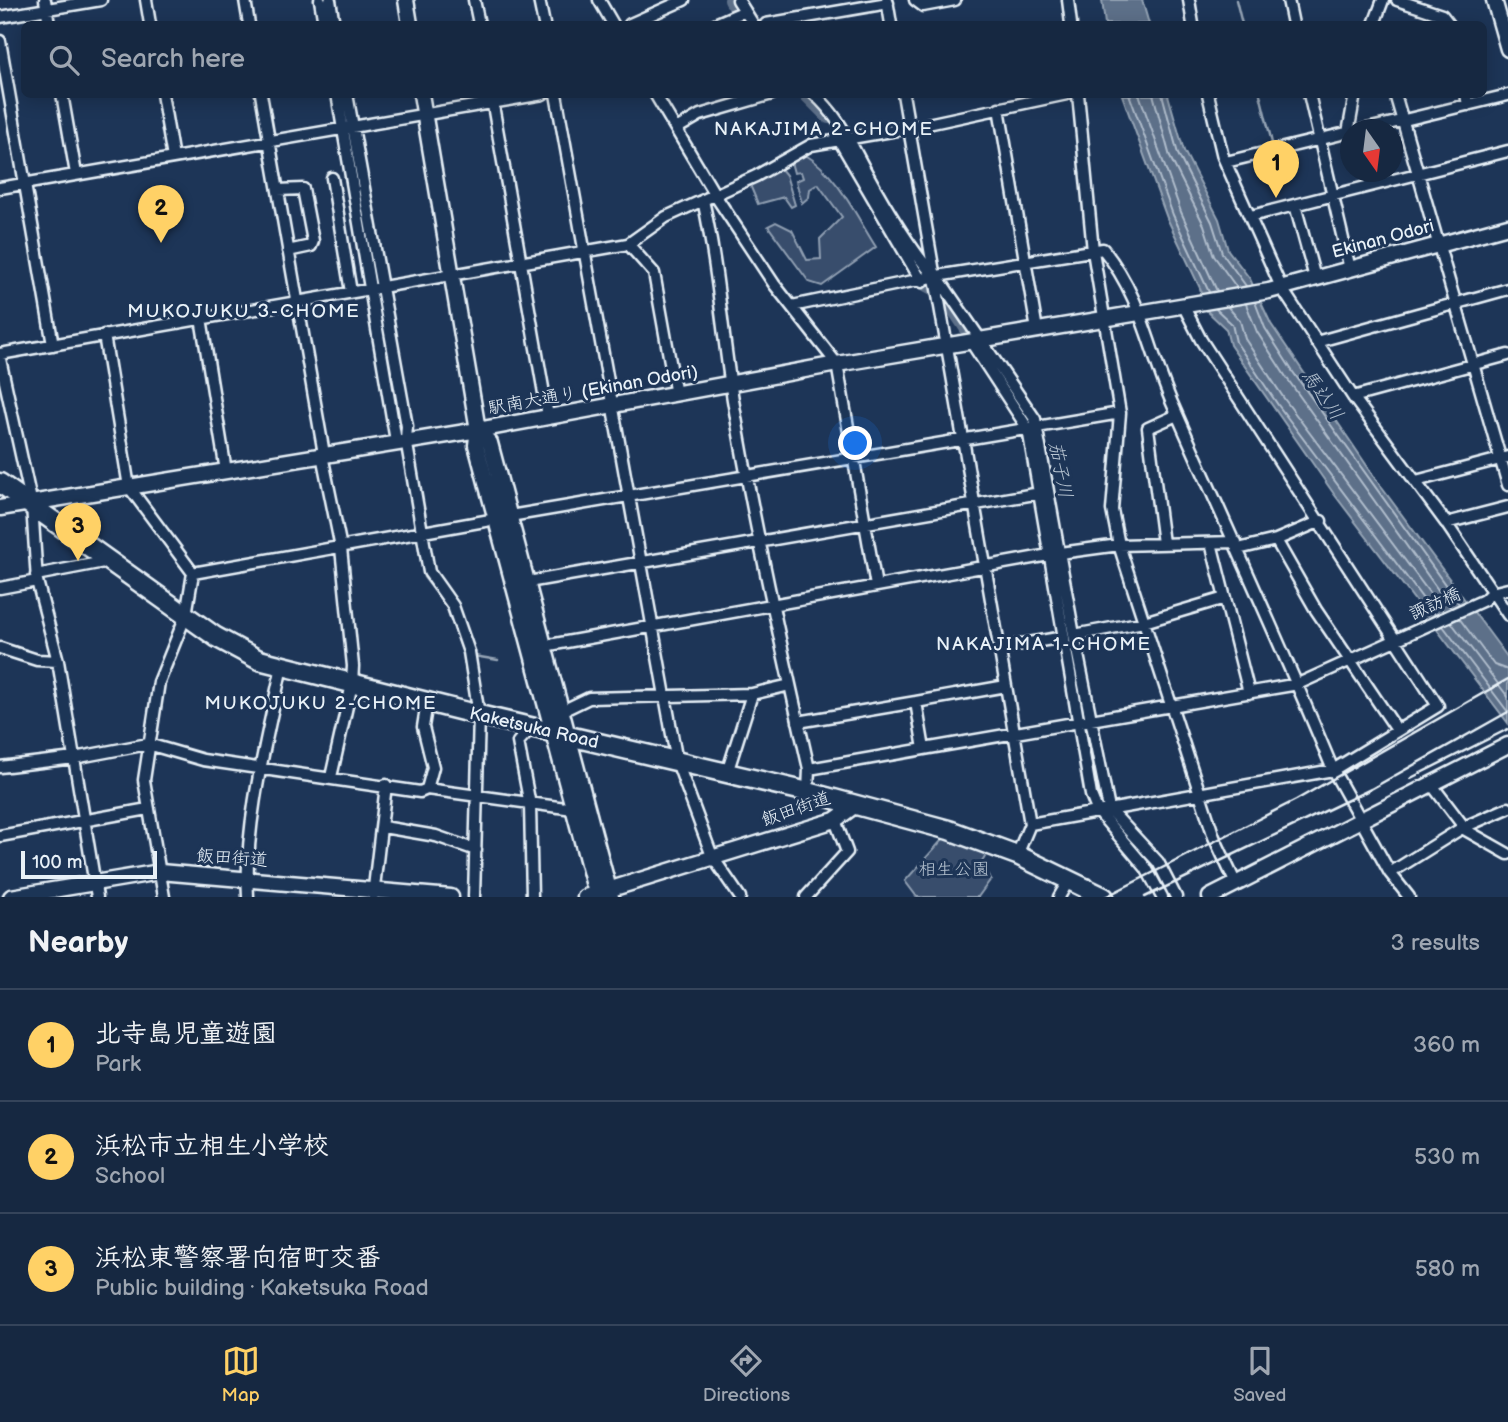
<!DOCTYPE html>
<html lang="en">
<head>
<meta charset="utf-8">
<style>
  body { margin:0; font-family:"Balsamiq Sans","Klee One",sans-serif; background:#23344c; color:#f1f3f6 }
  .compass { position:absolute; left:1340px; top:119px; width:63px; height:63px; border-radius:50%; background:#162841; box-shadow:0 4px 18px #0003; rotate:166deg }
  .scale { position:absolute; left:21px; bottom:18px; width:136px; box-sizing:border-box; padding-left:7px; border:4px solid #e8f1f8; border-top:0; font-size:19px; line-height:24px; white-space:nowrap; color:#e8f1f8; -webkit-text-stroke:5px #1d3557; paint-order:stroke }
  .you { position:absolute; left:856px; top:444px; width:24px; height:24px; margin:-18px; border:5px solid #fff; border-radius:50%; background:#1a73e8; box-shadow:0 0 0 10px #1a73e833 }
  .badge { display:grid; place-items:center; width:46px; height:46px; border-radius:50%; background:#ffd166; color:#111; font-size:23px; font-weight:700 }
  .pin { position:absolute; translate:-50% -58px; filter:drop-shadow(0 2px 4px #0008) }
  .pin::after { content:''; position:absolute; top:37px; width:24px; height:21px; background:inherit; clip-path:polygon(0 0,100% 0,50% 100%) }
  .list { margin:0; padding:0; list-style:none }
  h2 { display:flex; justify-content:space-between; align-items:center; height:91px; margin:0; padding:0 28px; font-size:30px }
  h2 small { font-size:23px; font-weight:400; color:#9ea6b1 }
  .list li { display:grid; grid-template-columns:46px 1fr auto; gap:21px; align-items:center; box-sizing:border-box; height:112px; padding:0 28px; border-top:2px solid #35445a }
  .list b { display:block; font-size:26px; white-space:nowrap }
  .list p { margin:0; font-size:23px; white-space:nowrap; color:#9ea6b1 }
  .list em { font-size:23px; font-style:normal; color:#9ea6b1 }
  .icon { flex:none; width:38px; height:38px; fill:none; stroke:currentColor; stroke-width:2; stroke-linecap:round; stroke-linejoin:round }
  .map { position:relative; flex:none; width:1508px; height:897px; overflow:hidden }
  .search { position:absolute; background:#162841; box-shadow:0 4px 18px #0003; left:21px; right:21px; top:21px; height:77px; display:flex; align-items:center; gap:18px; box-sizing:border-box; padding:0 24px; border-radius:10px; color:#9ea6b1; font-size:26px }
  .sheet { height:427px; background:#162841 }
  nav { display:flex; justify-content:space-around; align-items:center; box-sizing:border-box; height:98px; border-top:2px solid #35445a; background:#162841; font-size:19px; color:#9ea6b1 }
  nav a { display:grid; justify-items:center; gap:4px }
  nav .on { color:#ffd166 }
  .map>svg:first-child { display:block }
</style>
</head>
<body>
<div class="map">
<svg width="1508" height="897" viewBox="0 0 1508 897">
  <rect width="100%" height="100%" fill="#1d3557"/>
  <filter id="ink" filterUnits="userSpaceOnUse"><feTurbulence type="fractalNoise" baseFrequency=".0143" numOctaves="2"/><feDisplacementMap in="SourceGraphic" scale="14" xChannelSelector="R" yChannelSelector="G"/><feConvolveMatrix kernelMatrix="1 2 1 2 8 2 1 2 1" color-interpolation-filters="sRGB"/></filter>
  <g filter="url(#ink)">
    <path fill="#374d6c" stroke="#909fb2" stroke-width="2" d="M804,154c33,19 52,62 72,93l-54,39 -13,-4 -41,-56 8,-4 16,8 15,30 14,-1 -1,-20 22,-22 -24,-33 -8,5 -1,8 -7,6 -6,-22 7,-3 -2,-6 -7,1 -3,-11z
      M781,169l5,6 9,30 -4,2 -7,-10 -26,7 -8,-19z
      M951,830l40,17 -9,15 9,17 -13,18h-61l-12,-16z"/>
    <path fill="#5d7089" stroke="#95a4b5" stroke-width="2" d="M1102,0h40l7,24h-44z
      M1122,95h46l16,56 35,68 9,31 22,29 21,45 111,164 126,170v65l-174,-229 -104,-149 -4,-16 -21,-20 -5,-21 -33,-70z"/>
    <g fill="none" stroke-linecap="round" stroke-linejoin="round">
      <path stroke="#b0bdcc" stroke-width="2" d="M1129,94l44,121 36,77
        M1139,94l42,118 36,79
        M1153,94l17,63 34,68 10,31 23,32
        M1162,94l16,60 34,68 10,31 24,33
        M1255,302l10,26 28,44 166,232
        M1246,304l11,28 29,45 165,231
        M1228,307l12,14 5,18 40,61 158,211
        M1216,309l16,15 4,18 42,63 157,210
        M1459,618l35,47 14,5
        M1451,622l57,75
        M1443,626l65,86"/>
      <path stroke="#95a4b5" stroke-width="2.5" d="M325,0l3,14
        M1236,0l6,24
        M1260,94l12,49
        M369,252l28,166
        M403,455l12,64
        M420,550l4,27 22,29 18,49h3
        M474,656l24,4"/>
      <path stroke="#5d7089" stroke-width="16" d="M732,0l15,24
        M807,94l22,22
        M903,240l24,44 17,9 80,120 8,21
        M1081,711l20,91 51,65 18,30"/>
      <g stroke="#e8f1f8" stroke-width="15">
        <path id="street" d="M45,0l4,24
          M146,0l4,24
          M245,0l4,24
          M320,0l4,24
          M330,0l4,24
          M474,0l5,24
          M539,0l5,24
          M599,0l14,24
          M738,0l7,11
          M887,0l4,24
          M915,0l8,6 32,-6
          M1068,0l3,24
          M1189,0l4,24
          M1288,0l5,24
          M1397,0l45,15 7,9
          M0,17l101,-17
          M630,24l54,-24
          M715,24l30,-13 8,13
          M766,24l122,-21
          M1374,24l9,-24
          M0,41l53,304
          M62,94l14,80
          M162,94l11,64
          M261,94l63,360
          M337,94l59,347
          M347,94l60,332 -1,13 23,133 24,34 16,46 10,63 -5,182
          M491,94l57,322
          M556,94l121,668 35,94 28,41
          M655,94l60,101 59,89 63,80 39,222
          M814,94c19,17 30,36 41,57 22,42 48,88 78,124
          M903,94l127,730 -13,31
          M1078,94l15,157 27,162 -8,97 7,35 95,292 22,47
          M1208,94l15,63 58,130 72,110 93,126 62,92
          M1309,94l41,175
          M1395,94l113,391
          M1466,94l2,11
          M999,108l38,222
          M676,129l24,-14 72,-21
          M1363,130l145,-35
          M1348,133l7,-39
          M839,140l83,142
          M1226,162l124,-30
          M332,178l19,114
          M0,188l543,-94
          M278,190l25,-1 10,52 -2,5 -23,5
          M703,200c15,66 19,133 30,200 21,124 48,246 76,369
          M1295,205l20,73
          M1251,216l257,-65
          M628,244l26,29 22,122
          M937,276l98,143 39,216 35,174 49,53 18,35
          M792,306l145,-30 166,-27c39,48 45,99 69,154 54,123 110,243 161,367l105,-64 -237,-366 -18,-35
          M201,318l25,153
          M104,335l25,152 64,86 -7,42 -27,67 -15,98 20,117
          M971,342l57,87 63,366 6,15 49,58 16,29
          M1316,342l192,-53
          M0,354l628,-110 38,-27 90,-41 55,-31 98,-17 158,-34
          M0,359l32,146 5,76 21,80 39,236
          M1353,397l155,-42
          M322,455l19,93 12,118 -1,18 -21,93
          M1416,481l92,-24
          M510,516l610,-103
          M1446,523l62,-16
          M1276,540l40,70 81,120
          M1163,543l-15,-115 29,-13
          M1211,543l38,150
          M1238,549l38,-9 45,-19
          M193,573l303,-54
          M36,575l73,-14
          M528,582l512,-89
          M0,588l37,-7
          M1074,635l70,-13 81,-24
          M544,646l516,-93 59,-8 117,-3
          M0,648l37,12 21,1
          M999,648l65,-11
          M427,702l-4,25 10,40 -6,22
          M916,702l90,-16
          M562,711l27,-13 163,-4 38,-9
          M798,722l118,-20 8,47
          M532,727l-14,15 12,63 2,92
          M0,767l74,-9 74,-14 55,16 217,32 7,-3 146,20
          M727,773l25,-79
          M1432,785l32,42
          M808,792l1,-23 489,-85 186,-84 7,-7 17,-4
          M1030,824l303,-54 57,103 19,24
          M383,827l53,9 40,14
          M1462,828l46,26
          M0,836l148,-27
          M1390,873l72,-45 46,-20
          M373,896l13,-111
          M248,897c-4,-72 19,-159 34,-231
          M806,897l41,-45 -12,-32
          M1059,897l10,-17"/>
      </g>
      <g stroke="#e8f1f8" stroke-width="19">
        <path id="secondary" d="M406,0l4,24
          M1494,0l14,49
          M421,94l57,336 -2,15 121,452
          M478,430l12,13 121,454
          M0,508l478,-78 359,-66 432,-73 239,-65
          M11,897l149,-25 291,25
          M585,897l250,-77 22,-16
          M1210,897l298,-152"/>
      </g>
      <g stroke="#e8f1f8" stroke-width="23">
        <path id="highway" d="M0,483l216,154 43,23 220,55 329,77 141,38 68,25 87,42"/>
      </g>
      <use href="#street" stroke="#1d3557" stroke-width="10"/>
      <use href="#secondary" stroke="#1d3557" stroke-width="14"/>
      <use href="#highway" stroke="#1d3557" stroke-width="18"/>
      <path stroke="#e8f1f8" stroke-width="2.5" d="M1411,778l97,-49
        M1105,897l191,-97 212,-121
        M1145,897l226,-108 137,-77"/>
    </g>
  </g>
  <g text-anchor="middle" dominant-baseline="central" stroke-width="6" stroke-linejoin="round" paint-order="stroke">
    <g font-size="18" fill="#e8f1f8" stroke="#1d3557">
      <text transform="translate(1383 239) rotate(-15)">Ekinan Odori</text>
      <text transform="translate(593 390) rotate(-10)">駅南大通り (Ekinan Odori)</text>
      <text transform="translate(1435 604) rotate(-24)">諏訪橋</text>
      <text transform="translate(534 728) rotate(13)">Kaketsuka Road</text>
      <text transform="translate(796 809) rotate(-19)">飯田街道</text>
      <text transform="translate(232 858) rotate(4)">飯田街道</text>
    </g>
    <g font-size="18" fill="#b3c0ce" stroke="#1d3557">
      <text x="954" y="869">相生公園</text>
    </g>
    <g font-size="19" letter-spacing="2" fill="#e8f1f8" stroke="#1d3557">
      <text x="824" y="129">NAKAJIMA 2-CHOME</text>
      <text x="244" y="311">MUKOJUKU 3-CHOME</text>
      <text x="1044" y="644">NAKAJIMA 1-CHOME</text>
      <text x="321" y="703">MUKOJUKU 2-CHOME</text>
    </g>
    <g font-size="19" font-style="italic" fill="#b7c4d1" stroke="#1d3557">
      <text transform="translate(1322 395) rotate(55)">馬込川</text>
      <text transform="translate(1060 470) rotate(79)">茄子川</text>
    </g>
  </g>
</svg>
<svg class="compass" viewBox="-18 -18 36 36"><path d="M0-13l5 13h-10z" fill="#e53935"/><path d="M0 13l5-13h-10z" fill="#9ea6b1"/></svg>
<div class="scale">100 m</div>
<div class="you"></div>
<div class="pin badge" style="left:1276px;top:198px">1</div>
<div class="pin badge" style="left:161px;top:243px">2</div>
<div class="pin badge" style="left:78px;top:561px">3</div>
<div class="search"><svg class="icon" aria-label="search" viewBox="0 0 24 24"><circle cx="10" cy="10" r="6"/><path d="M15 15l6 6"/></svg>Search here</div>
</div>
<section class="sheet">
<h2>Nearby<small>3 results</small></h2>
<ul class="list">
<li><span class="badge">1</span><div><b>北寺島児童遊園</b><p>Park</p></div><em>360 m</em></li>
<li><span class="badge">2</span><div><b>浜松市立相生小学校</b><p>School</p></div><em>530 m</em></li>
<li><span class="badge">3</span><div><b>浜松東警察署向宿町交番</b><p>Public building · Kaketsuka Road</p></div><em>580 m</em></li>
</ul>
</section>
<nav>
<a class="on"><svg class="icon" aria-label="map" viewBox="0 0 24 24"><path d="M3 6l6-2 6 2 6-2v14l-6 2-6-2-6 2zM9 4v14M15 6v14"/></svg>Map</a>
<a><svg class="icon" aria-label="directions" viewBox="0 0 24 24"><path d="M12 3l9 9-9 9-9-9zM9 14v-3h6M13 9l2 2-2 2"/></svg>Directions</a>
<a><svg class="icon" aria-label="saved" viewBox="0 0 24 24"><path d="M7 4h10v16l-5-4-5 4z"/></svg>Saved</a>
</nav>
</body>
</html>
